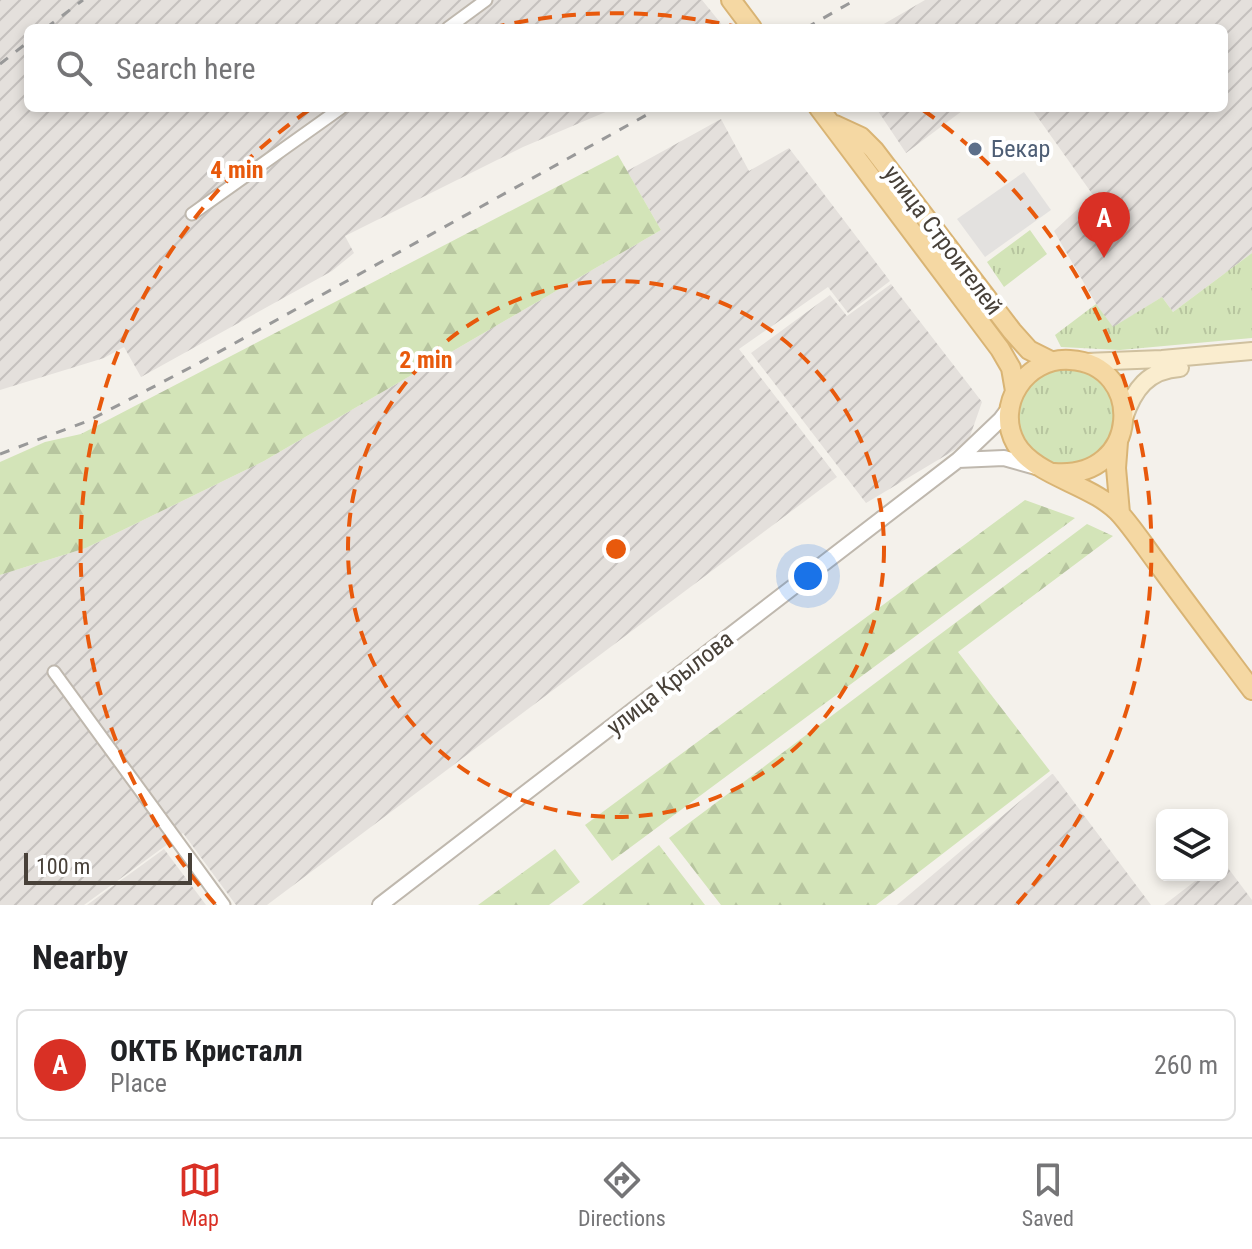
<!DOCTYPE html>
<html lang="en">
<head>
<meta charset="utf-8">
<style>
  body { margin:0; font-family:"Roboto Condensed",sans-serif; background:#f6f6f6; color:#202124 }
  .controls { position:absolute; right:24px; bottom:24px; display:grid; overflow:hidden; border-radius:12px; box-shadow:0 4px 12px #0003 }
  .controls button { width:72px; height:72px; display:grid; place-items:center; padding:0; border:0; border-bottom:2px solid #e0e0e0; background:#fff; color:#202124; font:40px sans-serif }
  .scale { position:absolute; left:24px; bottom:20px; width:168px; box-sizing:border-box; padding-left:8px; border:4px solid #484139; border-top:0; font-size:22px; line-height:28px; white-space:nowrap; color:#484139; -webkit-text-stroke:6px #fff; paint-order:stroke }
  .you { position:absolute; left:808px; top:576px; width:28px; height:28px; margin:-20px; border:6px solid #fff; border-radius:50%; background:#1a73e8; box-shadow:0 0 0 12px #1a73e833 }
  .badge { display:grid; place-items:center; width:52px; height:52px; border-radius:50%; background:#d93025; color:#fff; font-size:26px; font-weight:700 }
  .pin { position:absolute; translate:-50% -66px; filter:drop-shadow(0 2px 4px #0008) }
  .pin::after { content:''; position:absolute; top:42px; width:28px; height:24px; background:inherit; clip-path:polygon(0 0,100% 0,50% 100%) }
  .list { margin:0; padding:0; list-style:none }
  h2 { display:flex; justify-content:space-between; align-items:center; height:104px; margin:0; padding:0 32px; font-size:34px }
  h2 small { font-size:26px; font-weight:400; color:#757577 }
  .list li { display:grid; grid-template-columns:52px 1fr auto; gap:24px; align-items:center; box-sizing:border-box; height:112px; margin:0 16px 16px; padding:0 16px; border:2px solid #e0e0e0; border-radius:12px }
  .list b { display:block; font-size:30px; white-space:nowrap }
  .list p { margin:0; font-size:26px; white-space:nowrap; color:#757577 }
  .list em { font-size:26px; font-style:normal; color:#757577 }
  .icon { flex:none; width:44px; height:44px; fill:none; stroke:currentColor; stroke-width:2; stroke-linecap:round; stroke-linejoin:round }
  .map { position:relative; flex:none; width:1252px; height:905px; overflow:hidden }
  .search { position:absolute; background:#fff; box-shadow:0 4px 12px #0003; left:24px; right:24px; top:24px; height:88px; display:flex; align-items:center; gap:20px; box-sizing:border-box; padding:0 28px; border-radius:12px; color:#757577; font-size:30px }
  .sheet { height:232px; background:#fff }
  nav { display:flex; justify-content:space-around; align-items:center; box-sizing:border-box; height:112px; border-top:2px solid #e0e0e0; background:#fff; font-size:22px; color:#757577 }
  nav a { display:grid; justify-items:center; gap:4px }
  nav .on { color:#d93025 }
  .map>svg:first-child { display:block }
</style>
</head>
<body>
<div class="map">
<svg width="1252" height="905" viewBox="0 0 1252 905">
  <defs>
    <pattern id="industrial-furrows" width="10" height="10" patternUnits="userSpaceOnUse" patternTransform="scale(2)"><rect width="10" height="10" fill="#e4e0dc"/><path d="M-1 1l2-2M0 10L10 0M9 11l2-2" fill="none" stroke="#c5c1be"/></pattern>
    <pattern id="grass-tufts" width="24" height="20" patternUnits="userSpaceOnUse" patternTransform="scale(2)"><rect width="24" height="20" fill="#d3e4b8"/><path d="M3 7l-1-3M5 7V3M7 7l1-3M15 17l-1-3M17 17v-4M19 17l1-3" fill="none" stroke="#b7c59f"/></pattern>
    <pattern id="forest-firs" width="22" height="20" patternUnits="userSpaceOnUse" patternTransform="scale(2)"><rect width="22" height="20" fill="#d3e4b8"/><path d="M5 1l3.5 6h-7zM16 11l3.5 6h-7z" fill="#b7c59f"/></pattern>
  </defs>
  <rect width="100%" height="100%" fill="#f4f1eb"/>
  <path fill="url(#industrial-furrows)" d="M0,0h702l21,26 -3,2h-692v80h587l-92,39 -178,89 9,17 -22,18 -191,106 -17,-30 -20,11 -104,32z
    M925,0h327v253l-79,59 -11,-15 -49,31 -14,-19 -45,-78 39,-36 -62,-87h193v-80h-347z
    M876,108h90l-60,45z
    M721,119l28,52 40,-23 101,133 -42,32 -20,-26 -89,62 98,128 -570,428h-31l-53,-72 -99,72h-84v-330l86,-27 178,-87 397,-231 -34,-59z
    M891,284l91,118 -14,40 -102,61 -115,-150 79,-58 17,21z
    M1053,774l98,131h-254l155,-131z
    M164,849l42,56h-119z
    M1222,860l30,40v5h-88l39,-30h19z"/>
  <path fill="url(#grass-tufts)" d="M1030,230l17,24 -43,33 -17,-25z
    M1252,253v85l-132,12 -59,-3 -6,-12 41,-31 17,23 49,-30 11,15z
    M1069,369l14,2 14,7 11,10 10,28 -8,28 -35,23c-8,-1 -18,0 -25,-3 -5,-2 -11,-7 -15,-11 -24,-19 -20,-58 4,-75 9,-6 19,-8 30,-9z"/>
  <path fill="url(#forest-firs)" d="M618,155l43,75 -397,231 -178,87 -86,27v-113l45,-20 36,-8z
    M1025,500l50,18 -463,343 -27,-36z
    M1087,524l26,12 -155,116 92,119 -174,134h-155l-52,-67z
    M659,845l46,60h-123z
    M555,849l25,33 -31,23h-71z"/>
  <path fill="#e3e1df" d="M1024,172l27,38 -66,47 -28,-38z"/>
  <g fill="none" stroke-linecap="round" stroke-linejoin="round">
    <g stroke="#bfb8ae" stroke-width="15">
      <path id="minor" d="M448,28l38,-28
        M192,214l149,-106
        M54,672l170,233"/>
    </g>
    <g stroke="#bfb8ae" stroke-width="18">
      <path id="tertiary" d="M958,460l46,-2 32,9
        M380,905l578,-445 43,-41 9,-12"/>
    </g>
    <g stroke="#cfc09f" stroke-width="20">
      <path id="secondary" d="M1085,362l77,-3 90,-8
        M1124,418c10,-29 24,-48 56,-50"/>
    </g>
    <g stroke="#d9b474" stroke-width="22">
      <path id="primary" d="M731,0l21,28
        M819,108l181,241 11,19 4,23
        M835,125l26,12 13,13 138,181 17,19 22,11
        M1118,442l-2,26 4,45
        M1054,473c88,7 91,-109 16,-113 -44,-3 -76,45 -54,84 19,33 78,40 105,71 14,16 27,36 40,53 30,41 61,82 91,122"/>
    </g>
    <use href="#minor" stroke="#fff" stroke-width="11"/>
    <use href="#tertiary" stroke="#fff" stroke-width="14"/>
    <use href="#secondary" stroke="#faedcf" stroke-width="16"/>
    <use href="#primary" stroke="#f5d8a3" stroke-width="18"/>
    <path stroke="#999" stroke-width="3" stroke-dasharray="10 10" stroke-linecap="butt" d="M46,28l37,-28
      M806,28l49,-28
      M0,64l28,-22
      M0,454l88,-33 111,-58 460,-255"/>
  </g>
  <g fill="none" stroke="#e8590c" stroke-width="4" stroke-dasharray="14 10">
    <circle cx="616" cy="549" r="268"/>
    <path d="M215 904A536 536 0 0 1 309 110M491 28A536 536 0 0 1 741 28M923 110A536 536 0 0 1 1017 904"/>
  </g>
  <circle fill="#5c6f8a" stroke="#fff" stroke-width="3" cx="975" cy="149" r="8"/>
  <g text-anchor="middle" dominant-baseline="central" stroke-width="8" stroke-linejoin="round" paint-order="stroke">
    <g font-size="24" fill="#4e5e75" stroke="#fff" text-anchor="start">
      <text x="991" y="149">Бекар</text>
    </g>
    <g font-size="24" fill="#484139" stroke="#fff">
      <text transform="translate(943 240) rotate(53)">улица Строителей</text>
      <text transform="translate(670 683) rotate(-38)">улица Крылова</text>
    </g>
  </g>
  <circle cx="616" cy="549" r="12" fill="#e8590c" stroke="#fff" stroke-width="4"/>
  <g font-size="24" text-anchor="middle" font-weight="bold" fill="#e8590c" stroke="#fff" stroke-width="8" stroke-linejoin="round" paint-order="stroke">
    <text x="237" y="178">4 min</text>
    <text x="426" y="368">2 min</text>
  </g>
</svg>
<div class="controls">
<button><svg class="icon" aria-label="layers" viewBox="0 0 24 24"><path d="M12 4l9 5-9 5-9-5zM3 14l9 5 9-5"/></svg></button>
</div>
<div class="scale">100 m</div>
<div class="you"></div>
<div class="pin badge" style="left:1104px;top:258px">A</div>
<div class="search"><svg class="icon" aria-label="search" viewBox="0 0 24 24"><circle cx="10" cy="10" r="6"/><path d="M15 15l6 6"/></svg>Search here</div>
</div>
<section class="sheet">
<h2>Nearby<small></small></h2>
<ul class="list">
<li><span class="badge">A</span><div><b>ОКТБ Кристалл</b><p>Place</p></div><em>260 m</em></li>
</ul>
</section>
<nav>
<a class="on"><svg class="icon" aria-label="map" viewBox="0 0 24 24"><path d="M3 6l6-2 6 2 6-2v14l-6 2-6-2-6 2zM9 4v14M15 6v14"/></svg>Map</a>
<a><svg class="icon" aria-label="directions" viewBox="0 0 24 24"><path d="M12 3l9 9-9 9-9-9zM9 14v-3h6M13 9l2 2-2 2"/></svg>Directions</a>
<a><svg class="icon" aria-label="saved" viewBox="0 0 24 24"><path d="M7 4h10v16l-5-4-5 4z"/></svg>Saved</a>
</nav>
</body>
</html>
